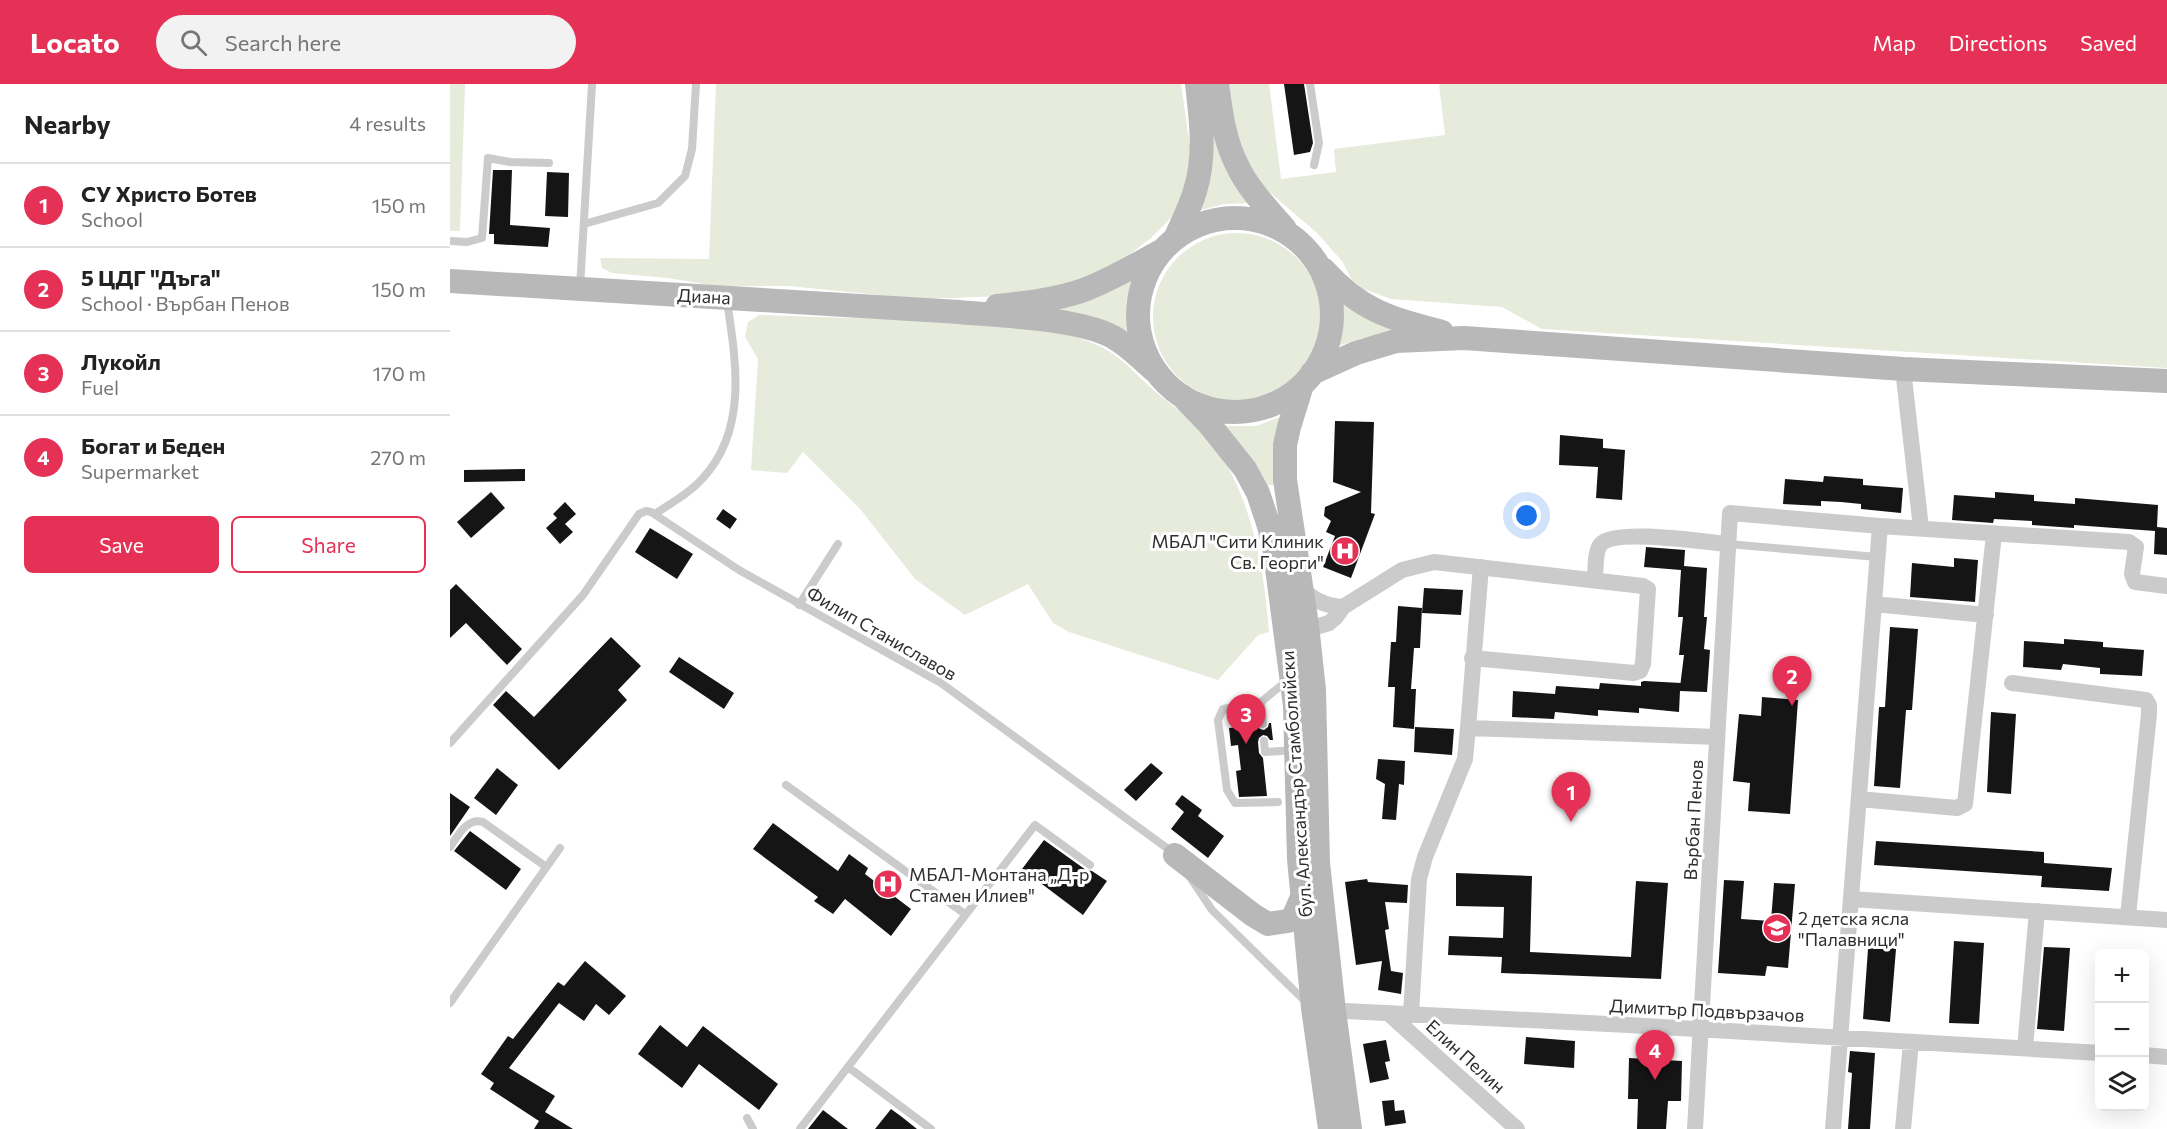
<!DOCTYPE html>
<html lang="en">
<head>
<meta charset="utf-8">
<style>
  body { margin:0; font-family:Commissioner,sans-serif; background:#f2f2f2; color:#222 }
  .controls { position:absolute; right:18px; bottom:18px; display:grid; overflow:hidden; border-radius:9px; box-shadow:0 6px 24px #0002 }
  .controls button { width:54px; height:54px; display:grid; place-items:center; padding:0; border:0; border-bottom:2px solid #e0e0e0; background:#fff; color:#222; font:30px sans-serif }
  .you { position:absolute; left:1077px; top:432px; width:21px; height:21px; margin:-15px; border:4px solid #fff; border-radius:50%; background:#1a73e8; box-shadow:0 0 0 9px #1a73e833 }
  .badge { display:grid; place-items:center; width:39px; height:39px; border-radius:50%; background:#e43155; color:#fff; font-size:20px; font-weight:700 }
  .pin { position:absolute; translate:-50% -50px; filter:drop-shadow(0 2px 3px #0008) }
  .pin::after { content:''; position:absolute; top:32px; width:21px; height:18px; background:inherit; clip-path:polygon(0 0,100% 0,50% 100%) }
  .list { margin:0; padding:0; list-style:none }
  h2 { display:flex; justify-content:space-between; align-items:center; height:78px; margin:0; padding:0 24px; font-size:26px }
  h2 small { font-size:20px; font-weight:400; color:#767676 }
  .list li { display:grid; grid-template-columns:39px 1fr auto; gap:18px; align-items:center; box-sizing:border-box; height:84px; padding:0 24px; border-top:2px solid #e0e0e0 }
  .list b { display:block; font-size:22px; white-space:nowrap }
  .list p { margin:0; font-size:20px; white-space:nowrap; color:#767676 }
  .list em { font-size:20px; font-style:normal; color:#767676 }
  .actions { display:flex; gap:12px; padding:18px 24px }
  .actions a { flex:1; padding:14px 0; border:2px solid #e43155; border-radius:9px; text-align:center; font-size:21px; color:#e43155 }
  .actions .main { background:#e43155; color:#fff }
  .icon { flex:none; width:33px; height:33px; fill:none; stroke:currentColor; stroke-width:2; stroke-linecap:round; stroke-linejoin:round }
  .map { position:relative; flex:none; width:1717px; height:1045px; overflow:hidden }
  header { display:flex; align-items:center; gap:36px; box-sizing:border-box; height:84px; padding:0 30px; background:#e43155; color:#fff }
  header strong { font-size:28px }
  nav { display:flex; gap:33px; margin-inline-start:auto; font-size:21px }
  .search { width:420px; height:54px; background:#f2f2f2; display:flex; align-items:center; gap:15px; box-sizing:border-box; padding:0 21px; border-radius:33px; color:#767676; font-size:22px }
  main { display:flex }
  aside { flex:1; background:#fff }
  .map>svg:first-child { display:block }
</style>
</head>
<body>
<header>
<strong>Locato</strong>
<div class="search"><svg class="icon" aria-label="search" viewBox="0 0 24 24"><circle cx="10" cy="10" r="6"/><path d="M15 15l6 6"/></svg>Search here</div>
<nav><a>Map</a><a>Directions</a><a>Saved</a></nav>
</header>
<main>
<aside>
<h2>Nearby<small>4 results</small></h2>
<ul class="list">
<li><span class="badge">1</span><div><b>СУ Христо Ботев</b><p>School</p></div><em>150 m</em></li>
<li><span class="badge">2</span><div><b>5 ЦДГ &quot;Дъга&quot;</b><p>School · Върбан Пенов</p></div><em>150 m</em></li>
<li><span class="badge">3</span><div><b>Лукойл</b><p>Fuel</p></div><em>170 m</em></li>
<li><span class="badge">4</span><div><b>Богат и Беден</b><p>Supermarket</p></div><em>270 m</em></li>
</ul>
<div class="actions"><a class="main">Save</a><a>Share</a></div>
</aside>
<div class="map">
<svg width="1717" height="1045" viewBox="0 0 1717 1045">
  <rect width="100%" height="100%" fill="#fff"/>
  <path fill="#e6ebdc" d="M0,0h15l-5,147h-10z
    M266,0h465l9,62v20l-7,31 -12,21 -20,20 -25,19 -29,19 -42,14 -51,6 -83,3 -132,-13h-74l-47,-8 -56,-5 -10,-5 -2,-10 109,1z
    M778,0h41l12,95 55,-7 -2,-23 111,-14 -6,-51h728v284l-625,-39 -40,-22 -111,-8 -27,-10 -12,-9 -10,-19 -25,-28 -51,-44 -17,-23 -10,-25 -8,-32z
    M758,28l43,91 -27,1 -27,7z
    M703 233a84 84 0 1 1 168 0a84 84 0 1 1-168 0Z
    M684,191l-8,28 3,35 -93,-26z
    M892,218l66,28 -45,8 -25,8 5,-20z
    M309,231c76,3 152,4 228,10 35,3 70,4 103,17 33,13 43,31 68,52 14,12 29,21 42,35 49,49 64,137 69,203l-11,3 -40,45 -149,-48 -16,-9 -25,-39 -63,31 -50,-36 -54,-69 -58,-58 -16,21 -36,-3 7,-111 -13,-22 3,-15z
    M835,331l-9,70h-12l-40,-59h32z"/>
  <path fill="#151515" d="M834,0h20l9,59 -3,9 -16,3z
    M43,86h19l-2,55 40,3 -2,19 -54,-3v-10h-5z
    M97,88l22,1 -1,44 -23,-1z
    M885,337l39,1 -3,91 4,1 -24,64 -28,-11 12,-31 -9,-4 5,-11 -7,-5 1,-9 36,-15 -28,-10z
    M1110,351l43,4v9l22,2 -3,50 -26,-2 2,-31 -39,-2z
    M75,385v12l-61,1v-12z
    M1374,392l39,3v6l40,3 -2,25 -40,-4v-5l-20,-2 -20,-1v5l-38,-2 2,-25 38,3z
    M41,408l14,16 -34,30 -14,-16z
    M1545,408l39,3v6l41,3v-6l83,7 -1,22 10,1v27l-13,-1 1,-23 -81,-6v3l-42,-3v-4l-38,-2 -1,4 -41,-3 2,-25 41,3z
    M115,418l11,12 -11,10 8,8 -13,12 -14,-16 11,-10 -4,-4z
    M273,425l14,10 -7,10 -14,-10z
    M200,444l43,26 -16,25 -42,-27z
    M1196,463l39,3 -1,16 23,2 -3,49h3l-3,32 6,1 -3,42 -27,-1 -1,21 -40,-4v5l-41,-3v6l-43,-4 -1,7 -42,-2 1,-26 42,3 1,-8 43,3 1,-6 41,3v-4l3,-1 37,2 -1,4 4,-32h-5l4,-38h-5l3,-47 -37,-3z
    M1504,474l24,2 -3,42 -65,-5 2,-34 42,4z
    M6,500l66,65 -15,16 -41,-42 -16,15v-48z
    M974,504l39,2 -2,25 -39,-2z
    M948,522l24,2 -2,40h-6l-3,41h5l-2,40 -21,-2 2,-40h-7l3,-45h5z
    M1440,543l28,2 -6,81h-6l-6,78 -26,-2 5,-79h6z
    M161,553l30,29 -23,24 9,10 -68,70 -66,-65 13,-14 28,26z
    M1614,555l39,3v5l41,3 -2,26 -42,-2v-6l-37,-4 -2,6 -38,-3 1,-26 40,3z
    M229,573l55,36 -10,16 -55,-37z
    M1312,613l36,3 -8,114 -42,-3 2,-28 -17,-2 6,-67 22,2z
    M1541,628l25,2 -5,80 -24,-2z
    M819,639h2l2,17h-3l-3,-4 -4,-1 -4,3 -1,4 1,11 4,5 4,38 -28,1 -3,-26 5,-1 -3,-25 -7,1 -2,-18 28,-3 3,4 4,1 4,-3z
    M965,643l39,2 -2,26 -38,-3z
    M928,675l27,2 -1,24 -5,-1 -3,36 -14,-1 3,-35 -9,-5z
    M701,679l12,10 -27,28 -12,-11z
    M47,684l21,17 -22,30 -22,-17z
    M0,709l20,14 -20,29z
    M732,711l20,15 -4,6 26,20 -16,22 -37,-29 13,-17 -9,-8z
    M323,739l65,48 11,-17 19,14 -3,6 46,35 -20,27 -46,-37 -12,15 -19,-13 4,-4 -65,-48z
    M20,747l51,38 -15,21 -52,-39z
    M594,756l42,30 6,1 15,10 -24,34 -61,-46z
    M1426,757l168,11v11l68,5 -3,23 -68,-4 1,-11 -168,-11z
    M1006,789l76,3 -2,76 101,5 5,-76 32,2 -7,96 -160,-6 1,-16 -54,-2 1,-19 54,2 1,-31 -48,-1z
    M917,795l1,3 40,3 -1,18 -22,-1 4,27 -4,1 6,41 12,2 -2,21 -23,-4 4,-29 -26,4 -11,-83z
    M1274,796l20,1 -3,38 30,2 3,-38 21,1 -7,84 -21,-2 -2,10 -47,-3z
    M1419,851l28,2 -7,85 -27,-3z
    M1504,857l30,2 -5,81 -30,-1z
    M1594,863l26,1 -6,83 -27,-2z
    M135,877l41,35 -17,19 -13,-11 -12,17 -25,-18 -50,65 46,28 -10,16 28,17h-39l5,-8 -49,-32 4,-6 -13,-9 27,-38 5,3 45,-57 6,4z
    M210,941l27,22 16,-21 75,58 -19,26 -60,-46 -17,24 -44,-34z
    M1076,953l49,4 -1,27 -50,-4z
    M936,956l4,21 -5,1 4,17 -19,4 -7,-39z
    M1400,967l25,2 -5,76h-22l4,-56 -4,-1z
    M1179,974l53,3 -1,40h-13l-2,28h-29l1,-30h-10z
    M944,1016l1,11 9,-1 2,13 -21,3 -3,-25z
    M441,1025l11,8 15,12h-42z
    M373,1026l25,19h-40z"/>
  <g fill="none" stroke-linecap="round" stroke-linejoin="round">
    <path stroke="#cbcbcb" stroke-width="8" d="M860,0l9,59 -5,22
      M134,140l74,-21 27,-27 7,-27 4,-65
      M0,157l17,1 15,-4 6,-80 22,4 39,1
      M130,203l12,-203
      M205,430c16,-11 35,-21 48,-36 45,-49 33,-117 24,-177
      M1278,460l149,13
      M349,521l39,-61
      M811,618l2,22
      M814,657l1,11 30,-2
      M0,659l133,-148 56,-81 7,-3 5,1 88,58 202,113 234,171
      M336,701l179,129
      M828,718l-43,1 -8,-13 -9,-70 5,-11 38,-7 28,-23
      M0,763c8,-11 17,-30 33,-25l62,44
      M740,793l22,33 96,94
      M0,919l110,-155
      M398,983l83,62
      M297,1034l6,11
      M350,1045l235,-304 55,40"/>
    <path stroke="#cbcbcb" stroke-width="16" d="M1453,285l18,159
      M1145,496c1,-9 -1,-28 6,-36 14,-16 104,-2 127,0
      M852,504c11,13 24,18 41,19
      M1424,520l112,11
      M857,541l12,1 10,-3 7,-6 7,-10 59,-37 32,-8 209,24 5,3 -5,75 -3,7 -6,2 -162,-15
      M1562,599l134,17 3,5v9l-21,202
      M1018,644l13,-161
      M1409,715l98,9 8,-4 29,-270
      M1401,815l316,21
      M875,926l303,15 472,28
      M938,929l129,116
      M961,930l8,-135 6,-22 40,-98 3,-31 249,9
      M1575,964l12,-137
      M1694,971l23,2
      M1245,1045l35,-616 150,13 249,16 7,5 -4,27 3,8 32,4
      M1383,1045l47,-603
      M1453,1045l8,-87"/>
    <path stroke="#b8b8b8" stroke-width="24" d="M767,0c4,28 7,56 20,81 11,24 31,44 48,64
      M688 231a97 97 0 1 1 194 0a97 97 0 1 1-194 0Z
      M725,155c7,-16 15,-31 20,-48 11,-35 6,-72 2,-107
      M874,186c37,41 66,48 118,62
      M0,197l509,31c42,4 118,6 154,25 16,9 29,23 43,35
      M547,222c28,-3 57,-6 84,-15 28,-10 54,-26 80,-40
      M862,289l44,-20 40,-12 68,-3 439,31 264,12
      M852,301l-13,42 -4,18v35l22,145 7,65 4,173 16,148 16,118
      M732,312l27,28 36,45 13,24 11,33 6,27 20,153 4,153 14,149 17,121
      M725,771l78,60 15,9 20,-3 6,-5 8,-19"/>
  </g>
  <defs>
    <g id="hospital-disc" transform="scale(1.5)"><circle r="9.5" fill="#e43155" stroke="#fff"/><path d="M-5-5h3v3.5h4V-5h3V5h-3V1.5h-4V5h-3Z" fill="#fff"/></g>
    <g id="school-disc" transform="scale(1.5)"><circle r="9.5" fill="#e43155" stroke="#fff"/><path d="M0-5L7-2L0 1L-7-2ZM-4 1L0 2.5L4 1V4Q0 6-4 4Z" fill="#fff"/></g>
  </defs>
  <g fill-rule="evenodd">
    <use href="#hospital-disc" x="895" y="467"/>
    <use href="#hospital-disc" x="438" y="800"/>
    <use href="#school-disc" x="1327" y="844"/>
  </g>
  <g text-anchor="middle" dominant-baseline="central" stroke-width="6" stroke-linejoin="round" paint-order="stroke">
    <g font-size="18" fill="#2e2e2e" stroke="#fff">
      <text transform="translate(254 212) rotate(3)">Диана</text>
      <text transform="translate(432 549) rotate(30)">Филип Станиславов</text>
      <text transform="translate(846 700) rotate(-94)">бул. Александър Стамболийски</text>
      <text transform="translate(1243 736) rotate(-87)">Върбан Пенов</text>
      <text transform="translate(1257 926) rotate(3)">Димитър Подвързачов</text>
      <text transform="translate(1016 972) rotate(42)">Елин Пелин</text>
    </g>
    <g font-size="18" fill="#2e2e2e" stroke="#fff" text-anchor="start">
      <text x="874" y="457" text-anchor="end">МБАЛ "Сити Клиник<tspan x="874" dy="21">Св. Георги"</tspan></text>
      <text x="459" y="790">МБАЛ-Монтана „Д-р<tspan x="459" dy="21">Стамен Илиев"</tspan></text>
      <text x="1348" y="834">2 детска ясла<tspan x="1348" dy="21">"Палавници"</tspan></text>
    </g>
  </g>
</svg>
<div class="controls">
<button>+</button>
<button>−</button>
<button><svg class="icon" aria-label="layers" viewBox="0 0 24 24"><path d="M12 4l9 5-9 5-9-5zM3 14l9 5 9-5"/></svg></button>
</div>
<div class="you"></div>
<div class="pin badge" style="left:1121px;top:738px">1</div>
<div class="pin badge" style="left:1342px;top:622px">2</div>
<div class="pin badge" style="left:796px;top:660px">3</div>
<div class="pin badge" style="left:1205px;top:996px">4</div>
</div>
</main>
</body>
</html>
